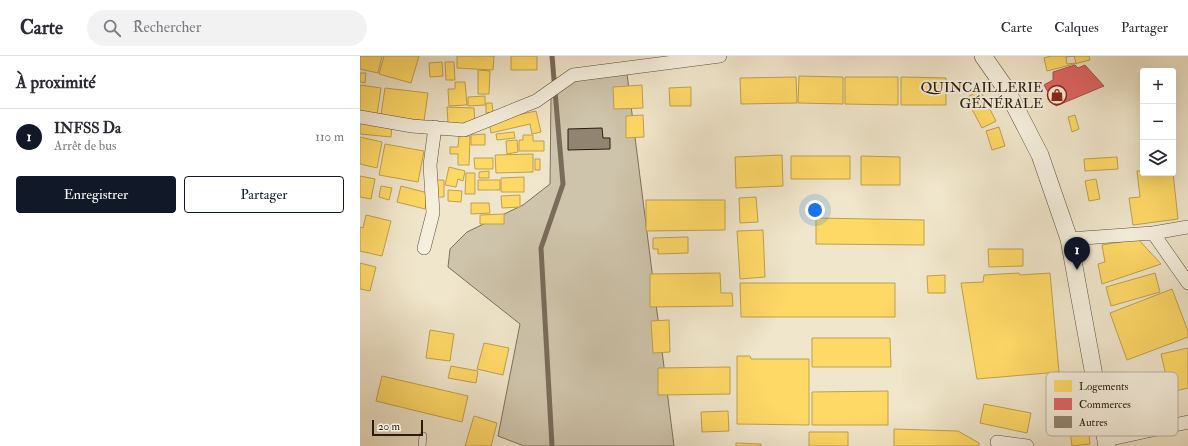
<!DOCTYPE html>
<html lang="fr">
<head>
<meta charset="utf-8">
<style>
  body { margin:0; font-family:"IM FELL Double Pica",serif; background:#f2f2f3; color:#2b2b33 }
  .controls { position:absolute; right:12px; top:12px; display:grid; overflow:hidden; border-radius:4px; box-shadow:0 4px 16px #0002 }
  .controls button { width:36px; height:36px; display:grid; place-items:center; padding:0; border:0; border-bottom:1px solid #e1e1e2; background:#fff; color:#2b2b33; font:20px sans-serif }
  .scale { position:absolute; left:12px; bottom:10px; width:51px; box-sizing:border-box; padding-left:4px; border:2px solid #2a1c10; border-top:0; font-size:11px; line-height:14px; white-space:nowrap; color:#2a1c10; -webkit-text-stroke:3px #f5efdd; paint-order:stroke }
  .you { position:absolute; left:455px; top:154px; width:14px; height:14px; margin:-10px; border:3px solid #fff; border-radius:50%; background:#1a73e8; box-shadow:0 0 0 6px #1a73e833 }
  .badge { display:grid; place-items:center; width:26px; height:26px; border-radius:50%; background:#111827; color:#fff; font-size:13px; font-weight:700 }
  .pin { position:absolute; translate:-50% -33px; filter:drop-shadow(0 1px 2px #0008) }
  .pin::after { content:''; position:absolute; top:21px; width:14px; height:12px; background:inherit; clip-path:polygon(0 0,100% 0,50% 100%) }
  .list { margin:0; padding:0; list-style:none }
  h2 { display:flex; justify-content:space-between; align-items:center; height:52px; margin:0; padding:0 16px; font-size:17px }
  h2 small { font-size:13px; font-weight:400; color:#7c7c81 }
  .list li { display:grid; grid-template-columns:26px 1fr auto; gap:12px; align-items:center; box-sizing:border-box; height:56px; padding:0 16px; border-top:1px solid #e1e1e2 }
  .list b { display:block; font-size:15px; white-space:nowrap }
  .list p { margin:0; font-size:13px; white-space:nowrap; color:#7c7c81 }
  .list em { font-size:13px; font-style:normal; color:#7c7c81 }
  .actions { display:flex; gap:8px; padding:12px 16px }
  .actions a { flex:1; padding:9px 0; border:1px solid #111827; border-radius:4px; text-align:center; font-size:14px; color:#111827 }
  .actions .main { background:#111827; color:#fff }
  .icon { flex:none; width:22px; height:22px; fill:none; stroke:currentColor; stroke-width:2; stroke-linecap:round; stroke-linejoin:round }
  .map { position:relative; flex:none; width:828px; height:390px; overflow:hidden }
  header { display:flex; align-items:center; gap:24px; box-sizing:border-box; height:56px; padding:0 20px; background:#fff; border-bottom:1px solid #e1e1e2 }
  header strong { font-size:19px }
  nav { display:flex; gap:22px; margin-inline-start:auto; font-size:14px }
  .search { width:280px; height:36px; background:#f2f2f3; display:flex; align-items:center; gap:10px; box-sizing:border-box; padding:0 14px; border-radius:22px; color:#7c7c81; font-size:15px }
  main { display:flex }
  aside { flex:1; background:#fff }
  .map>svg:first-child { display:block }
</style>
</head>
<body>
<header>
<strong>Carte</strong>
<div class="search"><svg class="icon" aria-label="search" viewBox="0 0 24 24"><circle cx="10" cy="10" r="6"/><path d="M15 15l6 6"/></svg>Rechercher</div>
<nav><a>Carte</a><a>Calques</a><a>Partager</a></nav>
</header>
<main>
<aside>
<h2>À proximité<small></small></h2>
<ul class="list">
<li><span class="badge">1</span><div><b>INFSS Da</b><p>Arrêt de bus</p></div><em>110 m</em></li>
</ul>
<div class="actions"><a class="main">Enregistrer</a><a>Partager</a></div>
</aside>
<div class="map">
<svg width="828" height="390" viewBox="0 0 828 390">
  <rect width="100%" height="100%" fill="#f0e6cb"/>
  <filter id="stains"><feTurbulence type="fractalNoise" baseFrequency=".005" numOctaves="4"/><feColorMatrix values="0 0 0 0 .2 0 0 0 0 .09 0 0 0 0 .02 0 0 0 .5 -.17"/></filter>
  <radialGradient id="worn" r=".72"><stop offset=".6" stop-color="#630" stop-opacity="0"/><stop offset="1" stop-color="#630" stop-opacity=".3"/></radialGradient>
  <path fill="#cec4ab" stroke="#7c705e" d="M266,10l48,380h-150l-26,-10 22,-112 -72,-57 2,-18 17,-17 56,-27 27,-21 1,-87 22,-24z"/>
  <path fill="#ffd966" stroke="#bfa04c" d="M0,0h22l-4,17 -18,-4z
    M24,0h35l-8,27 -32,-9z
    M97,0h37l-1,14 -36,-2z
    M151,0h26v14h-26z
    M714,0l-8,1 1,7 9,-1 -2,-7h15l1,4 -43,11 -3,-13 7,-2z
    M82,6l1,14 -13,1 -1,-14z
    M85,6h9l1,18h-9z
    M118,14l12,1 -1,23h-11z
    M0,17h6l-1,10 -5,-1z
    M439,20l44,1v27l-45,-1z
    M436,21l1,26 -56,1 -1,-26z
    M485,21h53v28l-53,-1z
    M541,21l45,1v27h-45z
    M95,26h10l2,23 -18,1 -1,-17h7z
    M0,29l21,3 -4,27 -17,-3z
    M282,29l1,23 -29,1 -1,-22z
    M331,31v19h-21l-1,-18z
    M25,32l43,5 -4,28 -43,-6z
    M620,34l16,31 -14,7 -16,-30z
    M125,40v9l-17,1v-9z
    M126,47h6l1,9 -7,1z
    M87,51l27,1 1,15 -27,1z
    M176,55l5,21 -9,2 -2,-10 -39,9 -2,-12z
    M283,59l1,22 -18,1v-22z
    M715,59l4,14 -7,3 -4,-15z
    M0,65l32,4 -1,12 -31,-3z
    M639,71l6,19 -13,4 -6,-19z
    M154,76l1,6 -18,2 -1,-6z
    M125,78v11h-14v-10z
    M163,79h10v6h11v10h-25v-11h4z
    M99,80h11l-1,29h-11v-11h-8v-7h8z
    M0,81l22,5 -5,26 -17,-4z
    M157,84l1,12 -11,2 -1,-13z
    M25,88l39,7 -6,31 -39,-7z
    M173,98v18l-37,1 -1,-18z
    M422,99l1,31 -47,2 -1,-31z
    M431,100h59v23h-59z
    M501,100l39,1v28h-39z
    M757,101l1,12 -33,2 -1,-12z
    M114,102h19v11h-18z
    M175,103h5v11h-5z
    M89,111l16,4 -2,10 -5,-2 -2,8 -11,-2z
    M129,115v7h-10v-6z
    M777,115h6v2h30l5,46 -45,6 -4,-27 11,-1z
    M106,117h9v21h-10z
    M0,120l15,3 -4,20 -11,-2z
    M164,121v15h-23v-14z
    M736,123l4,20 -11,2 -4,-20z
    M75,124h9v17h-9z
    M118,124h22v10h-22z
    M21,130l11,2 -3,12 -10,-3z
    M41,130l27,7 -3,16 -28,-7z
    M88,134l14,1 -1,11 -13,-1z
    M160,139v12l-18,1 -1,-12z
    M396,141l2,25 -18,1 -1,-25z
    M286,144h79v30l-79,1z
    M111,147h18l1,10 -19,1z
    M144,158v10h-24v-9z
    M6,159l25,6 -9,35 -22,-5v-24l3,1z
    M456,162l108,2v25l-108,-1z
    M403,174l2,47 -25,2 -3,-48z
    M328,181v16l-30,1v-5h-5v-11z
    M778,183l23,25 -59,20 -4,-20 7,-2 -3,-17z
    M628,193h35v17l-34,1z
    M0,207l16,4 -6,24 -10,-2z
    M360,217l1,20h11l1,13 -83,1v-33z
    M659,217l1,2 30,-2 9,99 -82,7 -16,-96 22,-1 1,-7z
    M795,217l5,19 -49,14 -5,-19z
    M585,219v18h-17l-1,-17z
    M380,227h155v34h-154z
    M812,233l16,42v6l-61,23 -17,-47z
    M309,264l1,32 -17,1 -2,-32z
    M70,274l24,4 -4,27 -24,-3z
    M452,282h78l1,29h-79z
    M124,287l25,5 -6,27 -26,-6z
    M828,292v40l-21,5 -3,-13h3l-6,-26z
    M377,300h13l1,3h58v66l-72,-1z
    M91,310l27,5 -2,12 -28,-5z
    M370,311v27l-72,1v-27z
    M22,320l86,20 -6,26 -86,-21z
    M528,335v34h-76v-33z
    M624,348l47,9 -4,20 -47,-10z
    M368,355l1,20 -27,1 -1,-20z
    M727,359l3,29 -18,2 -4,-29z
    M114,360l23,7 -6,23h-26z
    M534,373l64,2 21,12v3h-85z
    M449,376h39v14h-39z
    M376,387l25,1v2h-25z"/>
  <path fill="#e06666" stroke="#a9504c" d="M715,9l3,3 7,-3 19,21 -48,20 -12,-21 9,-5v-8z"/>
  <g fill="none" stroke-linecap="round" stroke-linejoin="round">
    <path stroke="#796c5a" stroke-width="5" d="M192,0l11,128 -22,64 11,198"/>
  </g>
  <path fill="#918571" stroke="#2a1c10" d="M242,72l1,10h7v11l-42,1v-21z"/>
  <g fill="none" stroke-linecap="round" stroke-linejoin="round">
    <g stroke="#5c4e3f" stroke-width="8">
      <path id="service" d="M62,390l1,-10"/>
    </g>
    <g stroke="#5c4e3f" stroke-width="14">
      <path id="minor" d="M0,61l52,9 52,4 72,-29 37,-26 147,-19
        M793,177l35,50
        M709,183l84,-6 35,-6
        M64,192l9,-35 -3,-48 5,-38
        M746,384l82,-18
        M637,386l30,4"/>
    </g>
    <g stroke="#5c4e3f" stroke-width="18">
      <path id="tertiary" d="M623,0l23,33 34,66 29,84 38,207"/>
    </g>
    <use href="#service" stroke="#f5efdd" stroke-width="7"/>
    <use href="#minor" stroke="#f5efdd" stroke-width="13"/>
    <use href="#tertiary" stroke="#f5efdd" stroke-width="17"/>
  </g>
  <defs>
    <g id="shop-ring" transform="scale(1)"><circle r="9.5" fill="#f5efdd" stroke="#8f2418" stroke-width="1.5"/><path d="M-5-2.5h2.3a2.7 3.5 0 0 1 5.4 0H5L5.5 6h-11ZM-1.5-2.5h3a1.5 2.3 0 0 0-3 0Z" fill="#8f2418"/></g>
  </defs>
  <g fill-rule="evenodd">
    <use href="#shop-ring" x="697" y="39"/>
  </g>
  <g text-anchor="middle" dominant-baseline="central" stroke-width="4" stroke-linejoin="round" paint-order="stroke">
    <g font-size="14" fill="#2a1c10" stroke="#f5efdd" text-anchor="end">
      <text x="683" y="31">QUINCAILLERIE<tspan x="683" dy="16">GÉNÉRALE</tspan></text>
    </g>
  </g>
  <rect x="686" y="316" width="132" height="64" rx="6" fill="#f5efdd" stroke="#b8b0a0" stroke-width="1"/>
  <rect x="694" y="324" width="18" height="12" fill="#ffd966"/>
  <rect x="694" y="342" width="18" height="12" fill="#e06666"/>
  <rect x="694" y="360" width="18" height="12" fill="#918571"/>
  <g font-size="11" fill="#2a1c10">
    <text x="719" y="334">Logements</text>
    <text x="719" y="352">Commerces</text>
    <text x="719" y="370">Autres</text>
  </g>
  <rect width="100%" height="100%" filter="url(#stains)"/>
  <rect width="100%" height="100%" fill="url(#worn)"/>
</svg>
<div class="controls">
<button>+</button>
<button>−</button>
<button><svg class="icon" aria-label="layers" viewBox="0 0 24 24"><path d="M12 4l9 5-9 5-9-5zM3 14l9 5 9-5"/></svg></button>
</div>
<div class="scale">20 m</div>
<div class="you"></div>
<div class="pin badge" style="left:717px;top:214px">1</div>
</div>
</main>
</body>
</html>
